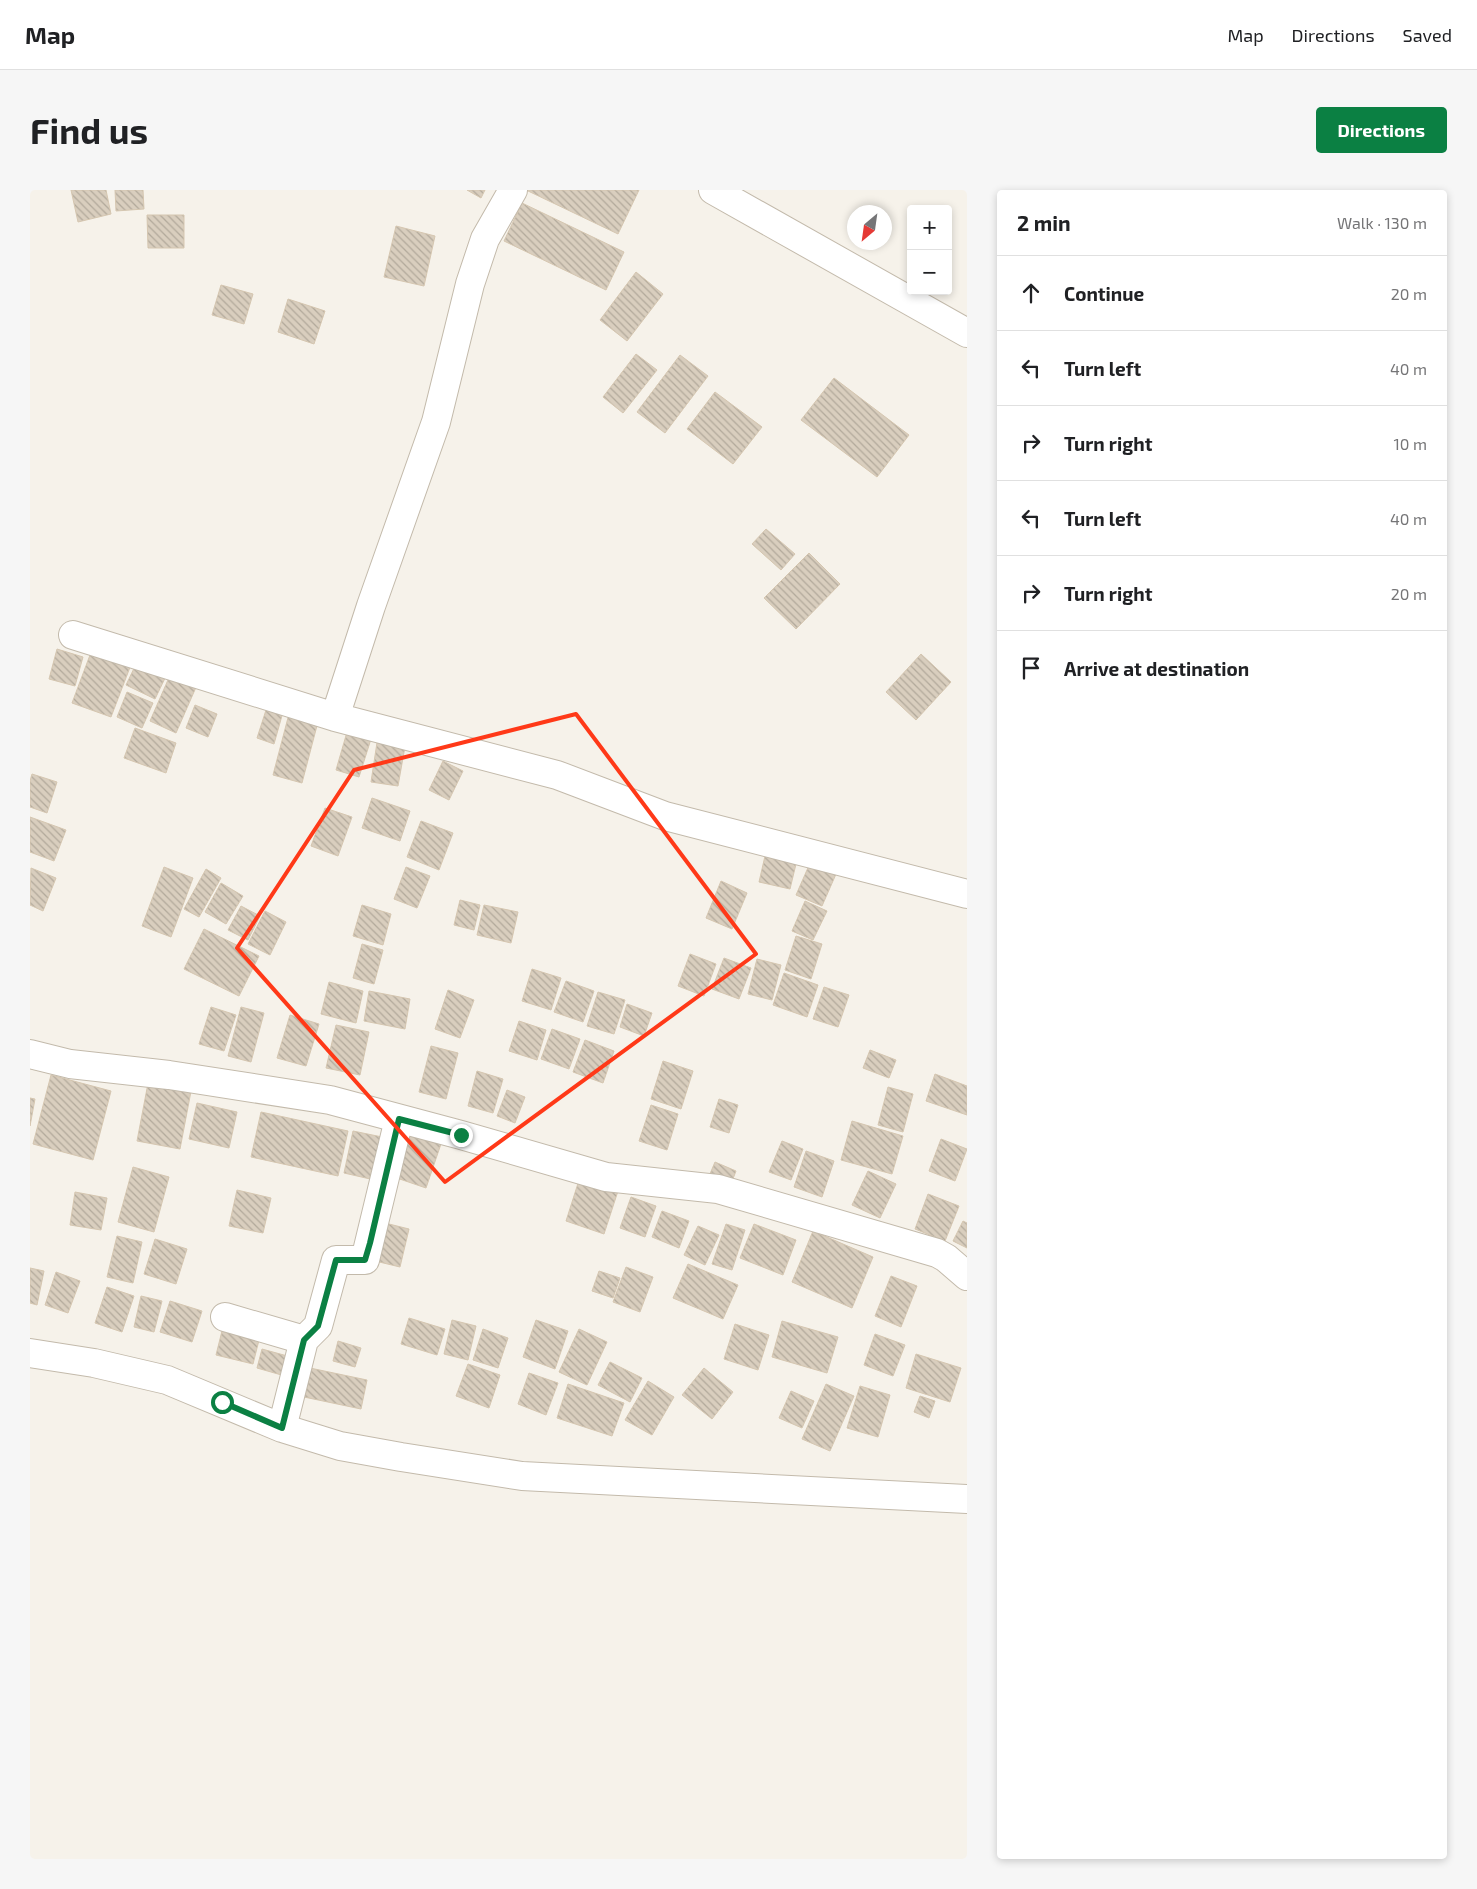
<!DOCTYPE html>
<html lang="en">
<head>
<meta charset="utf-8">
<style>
  body { margin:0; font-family:"Exo 2",sans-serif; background:#f6f6f6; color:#202124 }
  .controls { position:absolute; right:15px; top:15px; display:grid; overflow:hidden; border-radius:5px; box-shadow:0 2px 8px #0003 }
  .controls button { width:45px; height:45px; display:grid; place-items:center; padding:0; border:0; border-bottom:1px solid #e0e0e0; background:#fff; color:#202124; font:25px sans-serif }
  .compass { position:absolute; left:817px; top:15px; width:45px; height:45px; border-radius:50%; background:#fff; box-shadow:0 2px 8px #0003; rotate:209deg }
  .stop { position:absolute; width:15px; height:15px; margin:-11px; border:4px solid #0b8043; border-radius:50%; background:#fff }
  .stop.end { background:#0b8043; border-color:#fff; box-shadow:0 1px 5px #0008 }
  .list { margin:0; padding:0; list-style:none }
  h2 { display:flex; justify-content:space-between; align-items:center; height:65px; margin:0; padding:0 20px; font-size:21px }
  h2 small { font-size:16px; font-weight:400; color:#757577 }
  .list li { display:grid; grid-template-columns:32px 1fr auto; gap:15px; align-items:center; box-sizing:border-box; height:75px; padding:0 20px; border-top:1px solid #e0e0e0 }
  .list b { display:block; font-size:19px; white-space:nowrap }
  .list em { font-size:16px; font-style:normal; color:#757577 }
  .icon { flex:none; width:28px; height:28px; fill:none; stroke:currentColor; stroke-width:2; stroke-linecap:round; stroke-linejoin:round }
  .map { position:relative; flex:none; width:937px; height:1669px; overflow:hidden; border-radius:5px }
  header { display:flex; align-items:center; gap:30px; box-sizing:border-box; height:70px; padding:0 25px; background:#fff; border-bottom:1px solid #e0e0e0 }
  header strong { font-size:24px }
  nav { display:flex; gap:28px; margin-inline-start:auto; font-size:18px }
  .intro { display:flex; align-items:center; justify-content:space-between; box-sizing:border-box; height:120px; padding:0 30px }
  h1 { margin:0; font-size:35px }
  .button { padding:12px 22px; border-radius:5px; background:#0b8043; color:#fff; font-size:18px; font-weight:700 }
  main { display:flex; gap:30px; padding:0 30px }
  aside { flex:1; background:#fff; border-radius:5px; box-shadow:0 2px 8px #0003 }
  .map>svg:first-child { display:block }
</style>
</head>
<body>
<header>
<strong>Map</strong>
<nav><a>Map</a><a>Directions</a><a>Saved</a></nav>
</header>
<div class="intro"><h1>Find us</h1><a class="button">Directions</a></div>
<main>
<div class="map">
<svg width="937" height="1669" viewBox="0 0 937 1669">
  <defs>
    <pattern id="building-back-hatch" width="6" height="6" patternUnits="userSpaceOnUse" patternTransform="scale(1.25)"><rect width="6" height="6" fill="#d9cebe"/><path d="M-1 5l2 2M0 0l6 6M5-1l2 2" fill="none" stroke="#b2a99b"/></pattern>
  </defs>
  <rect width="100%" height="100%" fill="#f6f2ea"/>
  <path fill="url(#building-back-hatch)" stroke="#d5c6b0" d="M41,0h35l5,24 -33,8z
    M85,0h28l1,19 -28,2z
    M437,0h18l-4,8z
    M496,0h113l-21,44z
    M492,13l102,49 -18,38 -102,-49z
    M117,25h37v33h-36z
    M366,36l39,10 -11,50 -40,-9z
    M606,82l27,22 -36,47 -27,-21z
    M191,95l32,9 -9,30 -32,-9z
    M258,109l37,12 -11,33 -36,-12z
    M606,164l21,16 -34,43 -20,-16z
    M650,165l28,21 -43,57 -28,-21z
    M804,188l75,57 -32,42 -76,-57z
    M685,202l47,35 -29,37 -46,-35z
    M736,339l29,25 -14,16 -29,-26z
    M779,363l31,31 -44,45 -32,-31z
    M63,457l39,15 -21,55 -39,-14z
    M27,459l26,8 -8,29 -26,-7z
    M891,464l30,28 -35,38 -30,-28z
    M108,470l29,14 -12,25 -29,-14z
    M141,483l26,12 -21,48 -26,-12z
    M97,502l26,11 -11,25 -25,-11z
    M165,515l22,9 -9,23 -22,-9z
    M237,517l16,5 -9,32 -17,-6z
    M260,520l29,8 -17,65 -29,-8z
    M105,538l41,15 -10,30 -42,-15z
    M317,542l24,7 -12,38 -23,-7z
    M348,546l28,5 -8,45 -27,-4z
    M413,571l20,10 -14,29 -20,-10z
    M2,584l25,8 -10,31 -17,-6v-26z
    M342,608l38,13 -10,30 -38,-13z
    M295,618l27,9 -14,39 -27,-10z
    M0,627l36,13 -12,31 -24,-9z
    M391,631l32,12 -14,37 -32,-13z
    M784,664l26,11 -18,41 -26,-11z
    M735,666l31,8 -6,25 -31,-7z
    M134,677l29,11 -22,59 -29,-11z
    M376,677l24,9 -13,32 -23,-9z
    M1,678l25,10 -13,33 -13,-6z
    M176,679l15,9 -22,39 -15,-8z
    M691,691l26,12 -15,36 -26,-11z
    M191,693l22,13 -17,28 -21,-12z
    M430,710l20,5 -6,25 -20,-5z
    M775,711l22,10 -14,29 -21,-9z
    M332,715l29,9 -8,31 -30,-9z
    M454,715l34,7 -7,31 -34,-8z
    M211,716l19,10 -12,24 -20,-10z
    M235,721l21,11 -16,33 -22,-11z
    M174,739l55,27 -20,40 -55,-27z
    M766,746l26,8 -11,35 -26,-9z
    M332,754l21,6 -9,34 -21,-6z
    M660,764l26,10 -12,32 -26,-10z
    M694,768l27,10 -12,31 -27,-10z
    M727,769l24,6 -9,35 -24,-6z
    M502,779l29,9 -10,32 -29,-9z
    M754,783l34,12 -11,32 -34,-12z
    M536,791l28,10 -11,31 -29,-10z
    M299,792l34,9 -7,32 -35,-9z
    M794,797l25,8 -11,32 -25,-8z
    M418,800l26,10 -14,38 -25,-9z
    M339,801l41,8 -5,30 -41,-8z
    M568,802l27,8 -11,34 -27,-8z
    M597,814l25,9 -8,23 -24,-9z
    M181,817l25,8 -12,36 -25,-7z
    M211,817l23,6 -13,49 -23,-6z
    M260,825l29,9 -13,42 -29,-8z
    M489,831l27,9 -9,30 -28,-9z
    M306,835l33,7 -9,43 -34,-7z
    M522,839l28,10 -11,30 -28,-10z
    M555,850l29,11 -11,32 -30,-11z
    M401,856l27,7 -12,46 -27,-7z
    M840,860l26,10 -7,18 -26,-10z
    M633,871l30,10 -12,38 -30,-10z
    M447,881l26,8 -10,34 -25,-7z
    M905,884l32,12v29l-41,-14z
    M21,885l60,16 -18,69 -60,-16z
    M119,888l43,8 -12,63 -43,-8z
    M858,897l25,7 -10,38 -25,-7z
    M477,900l18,7 -10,26 -18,-7z
    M0,908l5,1 -5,27z
    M689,909l19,6 -9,28 -19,-6z
    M167,913l40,9 -8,36 -40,-9z
    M621,915l27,9 -11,36 -28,-9z
    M231,922l87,19 -10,45 -87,-19z
    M822,931l51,15 -11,38 -51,-14z
    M375,935l38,13 -17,50 -38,-13z
    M323,941l34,7 -8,43 -35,-8z
    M911,949l26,10 -12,32 -26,-10z
    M752,951l21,8 -12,31 -22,-8z
    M776,961l28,10 -12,36 -28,-10z
    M685,972l21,9 -7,18 -22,-8z
    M103,977l36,10 -15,55 -36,-10z
    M838,981l28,13 -16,34 -28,-13z
    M550,987l38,14 -14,43 -38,-13z
    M207,1000l34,8 -8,35 -34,-7z
    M45,1002l32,6 -6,32 -31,-5z
    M898,1004l31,12 -14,35 -30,-12z
    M601,1007l25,9 -11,31 -25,-9z
    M632,1021l27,10 -10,27 -27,-11z
    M933,1031l4,2v25l-14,-7z
    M351,1032l28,7 -9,38 -29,-7z
    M696,1034l19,6 -13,40 -20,-6z
    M724,1034l42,16 -13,35 -43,-17z
    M668,1036l21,9 -14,30 -21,-10z
    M783,1041l60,26 -21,51 -60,-26z
    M87,1046l25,6 -9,41 -26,-6z
    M125,1049l32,10 -11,35 -32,-10z
    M658,1074l50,21 -15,34 -50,-21z
    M596,1077l27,10 -13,35 -27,-10z
    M0,1078l14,3 -7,34 -7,-2z
    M569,1081l21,7 -7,20 -21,-7z
    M26,1082l24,9 -12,32 -23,-8z
    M861,1086l26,10 -16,41 -26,-11z
    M77,1097l27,9 -12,36 -27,-9z
    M111,1106l21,5 -8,31 -20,-5z
    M140,1111l32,10 -10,31 -32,-10z
    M379,1128l36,11 -8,26 -36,-11z
    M422,1130l24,6 -8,34 -24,-6z
    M506,1130l32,11 -13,38 -32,-12z
    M752,1131l56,16 -11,36 -55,-16z
    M194,1133l37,9 -8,32 -37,-9z
    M705,1134l34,11 -11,35 -34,-11z
    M453,1139l25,9 -10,30 -25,-8z
    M549,1139l28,13 -20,43 -28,-13z
    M845,1144l30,11 -12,31 -29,-11z
    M308,1151l23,7 -6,19 -22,-6z
    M232,1159l29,8 -6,19 -28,-8z
    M886,1164l45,14 -11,34 -44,-14z
    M580,1172l32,16 -12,24 -32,-17z
    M438,1174l32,11 -11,33 -33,-12z
    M280,1178l57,12 -6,29 -57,-12z
    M674,1178l29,24 -21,27 -30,-24z
    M499,1183l29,10 -12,32 -28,-11z
    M618,1191l26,16 -22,38 -27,-15z
    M538,1194l56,19 -12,33 -55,-18z
    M796,1194l28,12 -24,55 -28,-12z
    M830,1196l30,9 -12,42 -31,-9z
    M761,1201l23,10 -12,27 -23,-10z
    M890,1206l15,5 -6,17 -15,-6z"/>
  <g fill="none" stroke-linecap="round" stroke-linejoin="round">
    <g stroke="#c3baab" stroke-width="30">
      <path id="minor" d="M483,0l-28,49 -15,45 -34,138 -65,184 -36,111 222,58 108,41 302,78
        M683,0l254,143
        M43,445l262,82
        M0,864l40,10 99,11 161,25 131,35 145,42 112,12 219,64 9,5 21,18
        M195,1127l79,23
        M0,1163l64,10 73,17 115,48 58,18 61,11 121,19 445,23
        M252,1238l22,-88 14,-14 18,-66h29l34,-141"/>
    </g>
    <use href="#minor" stroke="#fff" stroke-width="28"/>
  </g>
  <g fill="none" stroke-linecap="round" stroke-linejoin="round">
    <path stroke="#0b8043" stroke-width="6" d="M192,1212l60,26 22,-88 14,-14 18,-66h29l5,-17 29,-124 62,16"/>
  </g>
  <path fill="none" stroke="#ff3918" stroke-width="4" stroke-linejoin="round" d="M546,524l180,240 -311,228 -208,-234 117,-178z"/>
</svg>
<div class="controls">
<button>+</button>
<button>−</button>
</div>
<svg class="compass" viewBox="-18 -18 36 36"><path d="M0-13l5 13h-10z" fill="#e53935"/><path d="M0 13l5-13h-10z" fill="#757577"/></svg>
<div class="stop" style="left:192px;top:1212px"></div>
<div class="stop end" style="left:431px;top:945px"></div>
</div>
<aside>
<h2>2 min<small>Walk · 130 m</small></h2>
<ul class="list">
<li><svg class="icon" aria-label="ahead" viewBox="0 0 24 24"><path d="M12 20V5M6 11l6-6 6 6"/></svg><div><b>Continue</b></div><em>20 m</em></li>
<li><svg class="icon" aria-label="left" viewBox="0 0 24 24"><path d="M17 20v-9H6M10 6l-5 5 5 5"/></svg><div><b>Turn left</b></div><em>40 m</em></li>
<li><svg class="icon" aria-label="right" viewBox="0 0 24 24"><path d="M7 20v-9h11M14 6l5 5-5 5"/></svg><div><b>Turn right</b></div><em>10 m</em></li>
<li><svg class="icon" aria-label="left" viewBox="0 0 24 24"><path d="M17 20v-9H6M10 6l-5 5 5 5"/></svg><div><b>Turn left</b></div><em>40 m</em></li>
<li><svg class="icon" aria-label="right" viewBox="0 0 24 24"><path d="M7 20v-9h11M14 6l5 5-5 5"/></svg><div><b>Turn right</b></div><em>20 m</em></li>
<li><svg class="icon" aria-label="arrive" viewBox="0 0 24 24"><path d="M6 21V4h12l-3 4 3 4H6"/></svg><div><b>Arrive at destination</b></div></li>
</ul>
</aside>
</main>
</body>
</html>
